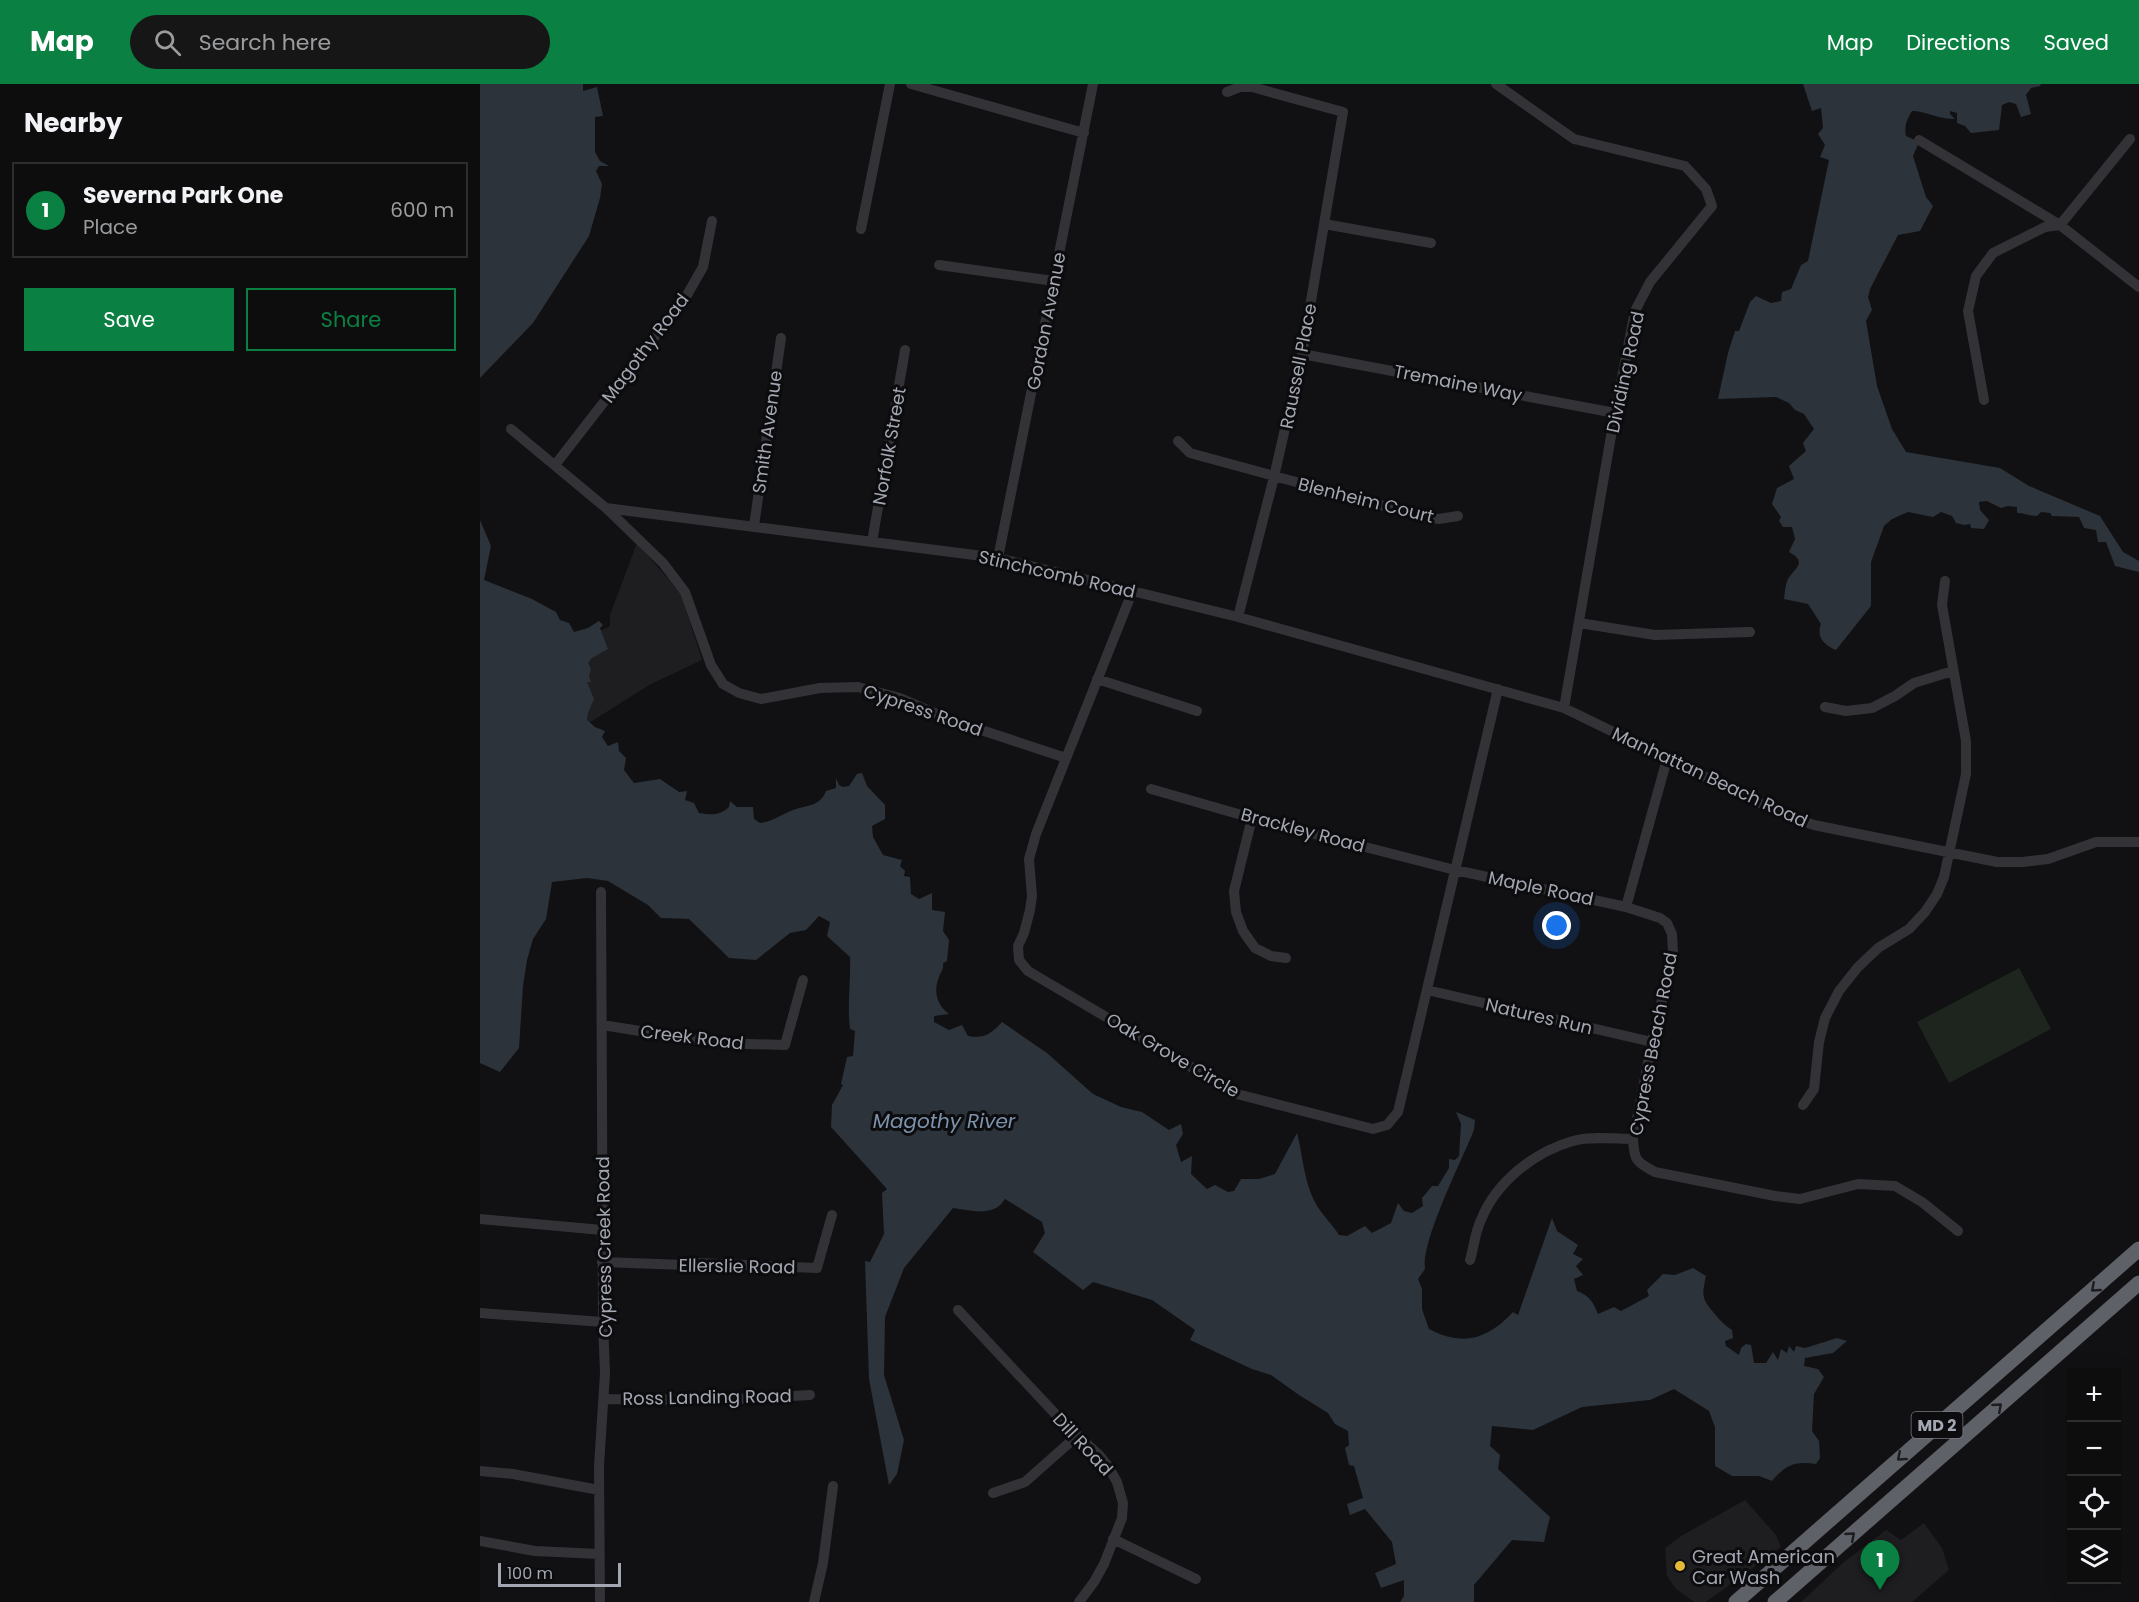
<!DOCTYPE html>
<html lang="en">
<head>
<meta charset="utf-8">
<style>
  body { margin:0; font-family:Poppins,sans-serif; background:#161617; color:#f1f3f6 }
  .controls { position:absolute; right:18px; bottom:18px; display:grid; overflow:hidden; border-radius:0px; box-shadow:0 6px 24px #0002 }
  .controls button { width:54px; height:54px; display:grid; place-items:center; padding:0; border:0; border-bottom:2px solid #2d2d2e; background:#0d0d0e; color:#f1f3f6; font:30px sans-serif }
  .scale { position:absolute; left:18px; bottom:15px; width:123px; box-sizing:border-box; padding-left:6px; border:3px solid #a3a7b2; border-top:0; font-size:16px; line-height:21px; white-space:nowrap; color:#a3a7b2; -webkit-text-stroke:4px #0c0c0e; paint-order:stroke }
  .you { position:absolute; left:1077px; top:842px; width:21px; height:21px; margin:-15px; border:4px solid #fff; border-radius:50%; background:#1a73e8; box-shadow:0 0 0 9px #1a73e833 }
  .badge { display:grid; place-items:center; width:39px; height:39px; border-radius:50%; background:#0b8043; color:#fff; font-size:20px; font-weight:700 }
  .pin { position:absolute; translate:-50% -50px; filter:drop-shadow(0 2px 3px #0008) }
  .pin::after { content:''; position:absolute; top:32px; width:21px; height:18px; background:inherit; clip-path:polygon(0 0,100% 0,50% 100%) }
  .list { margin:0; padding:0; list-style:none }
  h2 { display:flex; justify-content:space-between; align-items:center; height:78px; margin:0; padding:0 24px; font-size:26px }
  h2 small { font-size:20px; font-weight:400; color:#9a9c9e }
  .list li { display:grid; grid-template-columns:39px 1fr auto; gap:18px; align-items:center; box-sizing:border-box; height:96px; margin:0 12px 12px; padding:0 12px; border:2px solid #2d2d2e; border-radius:0px }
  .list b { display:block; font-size:22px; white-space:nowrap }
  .list p { margin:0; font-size:20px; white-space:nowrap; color:#9a9c9e }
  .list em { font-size:20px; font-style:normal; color:#9a9c9e }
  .actions { display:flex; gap:12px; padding:18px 24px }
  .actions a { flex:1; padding:14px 0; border:2px solid #0b8043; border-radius:0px; text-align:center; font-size:21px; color:#0b8043 }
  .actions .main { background:#0b8043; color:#fff }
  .icon { flex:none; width:33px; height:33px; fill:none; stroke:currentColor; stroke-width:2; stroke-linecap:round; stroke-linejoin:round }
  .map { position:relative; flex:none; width:1659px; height:1518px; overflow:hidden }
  header { display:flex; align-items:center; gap:36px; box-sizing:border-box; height:84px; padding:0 30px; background:#0b8043; color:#fff }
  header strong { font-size:28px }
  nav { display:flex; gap:33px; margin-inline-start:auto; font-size:21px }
  .search { width:420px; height:54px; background:#161617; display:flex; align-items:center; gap:15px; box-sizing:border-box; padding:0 21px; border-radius:33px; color:#9a9c9e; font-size:22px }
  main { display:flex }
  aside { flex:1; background:#0d0d0e }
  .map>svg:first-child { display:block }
</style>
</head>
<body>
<header>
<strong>Map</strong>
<div class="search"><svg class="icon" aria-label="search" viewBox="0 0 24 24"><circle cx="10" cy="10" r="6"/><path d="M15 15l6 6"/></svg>Search here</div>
<nav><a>Map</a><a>Directions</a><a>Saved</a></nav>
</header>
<main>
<aside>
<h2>Nearby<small></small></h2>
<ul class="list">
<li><span class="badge">1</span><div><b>Severna Park One</b><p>Place</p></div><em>600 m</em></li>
</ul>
<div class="actions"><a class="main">Save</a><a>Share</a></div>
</aside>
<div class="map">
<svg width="1659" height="1518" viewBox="0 0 1659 1518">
  <rect width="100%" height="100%" fill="#111113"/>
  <path fill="#1e1d1f" d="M157,459l44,51 21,66 -51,24 -86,54 -69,-54 114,-58v-11z
    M1265,1416l31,35 5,12 -75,55h-12l-18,-13 -9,-13 -2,-28 16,-12z
    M1444,1439l18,25 7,22 -37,32h-111l43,-40 42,-32 15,10z"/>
  <path fill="#1e251f" d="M1539,884l32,61 -102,54 -32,-61z"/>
  <path fill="#2c333a" d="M0,0h103v7l14,-4 6,29 -8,1v35l5,9 9,5h-10l-3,5 6,13 -2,14 -11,38 -56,87 -53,55z
    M1323,0h238l-1,2 -9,2 -5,7 5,19 -10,3 -5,-13 -7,-2 -7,3 -3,25 -28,3 -6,-7 -8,-3v-10l-7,-2v3l5,5c-18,0 -29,-8 -43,-8 -5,8 -8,15 -6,25l13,6 -6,14 13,41 7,9 -13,25 -22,4 -28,54 -2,8 4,13 -6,11 11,65 15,43 14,23 94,16 29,18 71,30 23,36 16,9v11l-24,-6 -9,-24h-8l-2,-12 -12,-2 -5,-11 -27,-1 -2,-3 -9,-1 -4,4c-8,0 -13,-3 -20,-3v-6l-9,-1 -7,2 -14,-7 -8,1 1,8 9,10 -5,9 -13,-1 -1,-4 -6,1 -8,-2 -4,-7 -11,-4 -8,5 -25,-5 -16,7 -8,7 -13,36v44l-35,44c-12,-5 -20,-13 -15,-26l-13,-20 -24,-5c1,-6 1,-14 4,-20 7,-11 20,-17 1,-27l6,-13 -3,-12h-9l-4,-6 2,-4 -9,-13 5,-16 17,-9 -5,-13 17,-15 -3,-8 11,-14 -10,-15 -9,-4 -6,-7 -13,-6 -58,2 10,-46 7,-22h4l11,-29 6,-6 15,7 10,-2 1,-9 9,-3 10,-24 7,-4 21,-101 -9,-3 5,-12 -7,-11 5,-6 -2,-20 -9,3z
    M0,436l11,26 -7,34 48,19 24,13 4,8 9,3 5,9 14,-4 11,-7 4,4 -3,3 8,21 -16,9 -4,5 3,6 -2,7 2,6h-4l7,17 -6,14 -1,7 8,7 10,4 -3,6 6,9 10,-4 1,9 7,7 -2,12 10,13 26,-4 19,13 8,-1 -2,9 9,3 5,10c13,2 20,3 30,-6l1,-6 7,6h16l1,12 6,4c14,-2 20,-8 33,-13 13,-5 27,-3 33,-19l10,-3v-10l3,7 4,2 6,-1 8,-12 5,-1 5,13 18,19v14l-13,7 1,11 10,18 19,5 -2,6 5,5 -1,5 6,1 1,17 8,5 13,-6v17l13,2 -2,19 6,9 -2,21 -4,2c1,7 -2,8 -4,14 -6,15 -2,28 10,37l-15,2v6l15,8 13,-5 6,11c16,3 23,-2 34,-14l45,31 46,41 28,13 21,5 27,18 12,-6 2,10 -7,11 5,17 11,-6 -1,18 16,15 8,-4 13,7 6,-1 7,-12h18l16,-5 22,-41c7,27 7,57 25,80 6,8 12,14 17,22l8,1 18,-10 7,7 19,-10 7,-20 6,8 8,2 11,-7 -1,-8 10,-12h6l11,-18v-9l6,1 4,-4 2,-32 -5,-12 19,8 -1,10c-12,30 -53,111 -49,139l-7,10 4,10v20l7,20c34,18 59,10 84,-17l5,3 34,-97 5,13 21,14 -5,9 10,5 -7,7 7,9 -9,4 3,12c13,5 16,11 21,23l16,-7 7,4 28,-15 -2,-6 16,-16 12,1 18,-7 13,8c-4,19 -5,22 8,37 6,7 10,12 18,17l1,8 -8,3 1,5 13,9 2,-7 5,-4 5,1 3,18h12l7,-11 5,8 3,-11 6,4 2,-7 5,6 2,-6 9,2 32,-10 10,3 -14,12 -28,5 -1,8 14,3 6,8 -10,17 -2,37 7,10 1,17 -4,6c-22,-3 -29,0 -44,17l-13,-5h-27l-17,-10v-39l-6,-16 -35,-22 -24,11 -68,7 -49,23 -41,-4 -2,20 10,9 -2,14 52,48 -6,25 -32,-2 -38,45v17h-74l4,-6v-16l-23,8 -6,-15 21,-9 -4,-22 -27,-33 -15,6 -3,-11 16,-6 -9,-32 -5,-1 -4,-17 4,-3 -1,-14 -13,-7 -7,-11 -29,-18 -28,-20 -19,-6 -62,-29 5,-10 -43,-30 -59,-18 -10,8 -50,-38 12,-19 -3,-11 -37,-23c-11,19 -35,11 -52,9l-49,60 -19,49 -1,58 20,65 -7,34 -8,11 -20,-106 -4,-118 5,1 14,-28 -2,-41 5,-4 -56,-62 1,-22 11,-20 -2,-1 6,-27 6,-1 2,-25 -5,-2c-3,-24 1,-48 0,-72l-23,-21 3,-14 -11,-6 -13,14 -16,3 -34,27 -27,-2 -40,-39 -28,-1 -13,-13 -40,-24 -21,-3 -35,4 -6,37 -13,20 -6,21 -4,26 -4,62 -19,24 -20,-9z"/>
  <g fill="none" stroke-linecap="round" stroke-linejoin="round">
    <path stroke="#333337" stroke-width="10" d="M431,0l173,49
      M1016,0l78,55 111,27 21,23 6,17 -62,76 -15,29 -20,102 -51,295
      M747,8l13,-5h12l91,25 -41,242 -28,123 -36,140
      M1439,56l141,85 79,62
      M844,140l107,19
      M381,145l29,-145
      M459,181l115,16
      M822,270l313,59
      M1504,316l-16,-89 8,-35 17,-23 52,-26 15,-2 70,-86
      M31,345l95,79 57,55 22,29 26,73 12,19 16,9 22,6 59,-11 38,-1 42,11 51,22 115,38
      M698,357l12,12 234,64 15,2 19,-3
      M75,381l132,-170 16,-28 9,-46
      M126,424l392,50 240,59 326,91 216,105 34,12 183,37h25l26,-3 48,-17h43
      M274,442l27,-188
      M392,458l33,-192
      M518,474l95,-474
      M653,506l-97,244 -7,25 3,37 -2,14 -6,23 -6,13 1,14 9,11 209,123 136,35 14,-4 11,-13 100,-423
      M1099,539l76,12 95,-3
      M617,595l100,32
      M1345,623l21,4 26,-3 23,-12 19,-13 39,-12
      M1187,675l-41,148 34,11 7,5 5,11 1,19 -21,89 -19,97c1,21 3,23 22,33l120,24 25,3 58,-15 37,2 27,16 36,29
      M671,705l101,29 203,52 171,37
      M772,734l-18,73 2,21 7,19 12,17 16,8 15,2
      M947,906l225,52
      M122,941l114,18 69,2 18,-65
      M1323,1021l11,-16 5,-47 6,-24 14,-27 19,-24 20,-19 31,-19 16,-17 12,-18 7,-17 22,-103v-33l-24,-136 3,-24
      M0,1135l122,11
      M990,1176c4,-13 5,-28 11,-40 15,-38 53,-68 92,-79 14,-5 44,-2 60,-2
      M122,1178l83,3 12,-2 120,5 15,-53
      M478,1226l103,110 38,35 9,11 9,16 6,21 -1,15 -18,46 -10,18 -15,20
      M0,1229l123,9
      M125,1315l116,1 89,-5
      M0,1387l33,3 86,16
      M513,1409l32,-11 52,-46
      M633,1455l83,40
      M0,1457l55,10 64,3
      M120,1518l-1,-136 6,-93 -2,-51 -2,-430
      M334,1518l9,-39 10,-77"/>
    <path stroke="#5f6168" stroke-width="15" d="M1256,1518l403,-353
      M1295,1518l364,-319"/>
  </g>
  <defs><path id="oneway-chevron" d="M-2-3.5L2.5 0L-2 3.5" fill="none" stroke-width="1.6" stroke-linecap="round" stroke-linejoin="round" transform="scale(1.5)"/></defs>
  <g stroke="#1d1d20">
    <use href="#oneway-chevron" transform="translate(1615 1204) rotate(139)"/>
    <use href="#oneway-chevron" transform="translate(1518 1323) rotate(-41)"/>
    <use href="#oneway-chevron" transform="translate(1421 1373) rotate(139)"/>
    <use href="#oneway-chevron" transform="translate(1371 1452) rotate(-41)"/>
  </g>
  <circle fill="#e5b837" stroke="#0c0c0e" stroke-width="2" cx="1200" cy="1482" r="6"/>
  <g text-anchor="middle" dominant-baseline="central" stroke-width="6" stroke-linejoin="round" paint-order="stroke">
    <rect fill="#0c0c0e" stroke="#767881" stroke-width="1.5" x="1431.5" y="1328" width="51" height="26" rx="4.5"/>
    <g font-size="16" font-weight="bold" fill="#a3a7b2">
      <text x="1457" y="1341">MD 2</text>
    </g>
    <g font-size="18" fill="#a3a7b2" stroke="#0c0c0e">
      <text transform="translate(566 237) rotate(-79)">Gordon Avenue</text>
      <text transform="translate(165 264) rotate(-53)">Magothy Road</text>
      <text transform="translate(818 282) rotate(-79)">Raussell Place</text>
      <text transform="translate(1145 288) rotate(-78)">Dividing Road</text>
      <text transform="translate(978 299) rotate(11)">Tremaine Way</text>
      <text transform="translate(287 348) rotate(-82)">Smith Avenue</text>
      <text transform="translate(409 362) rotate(-80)">Norfolk Street</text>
      <text transform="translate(886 416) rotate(14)">Blenheim Court</text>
      <text transform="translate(577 490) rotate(13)">Stinchcomb Road</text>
      <text transform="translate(443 626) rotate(19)">Cypress Road</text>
      <text transform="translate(1230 693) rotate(25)">Manhattan Beach Road</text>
      <text transform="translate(823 746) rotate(15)">Brackley Road</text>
      <text transform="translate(1061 804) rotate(12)">Maple Road</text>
      <text transform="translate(1059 932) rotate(13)">Natures Run</text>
      <text transform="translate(212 953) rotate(7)">Creek Road</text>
      <text transform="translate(1173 960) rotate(-79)">Cypress Beach Road</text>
      <text transform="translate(693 971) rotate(30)">Oak Grove Circle</text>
      <text transform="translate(124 1163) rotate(-91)">Cypress Creek Road</text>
      <text transform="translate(257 1182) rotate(1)">Ellerslie Road</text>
      <text transform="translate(227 1313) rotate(-1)">Ross Landing Road</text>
      <text transform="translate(603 1360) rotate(47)">Dill Road</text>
    </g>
    <g font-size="18" fill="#a3a7b2" stroke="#0c0c0e" text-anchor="start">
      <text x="1212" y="1472">Great American<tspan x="1212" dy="21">Car Wash</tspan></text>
    </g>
    <g font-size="20" font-style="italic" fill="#7c92ac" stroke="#0c0c0e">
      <text x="464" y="1037">Magothy River</text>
    </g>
  </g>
</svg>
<div class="controls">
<button>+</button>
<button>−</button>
<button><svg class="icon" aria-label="locate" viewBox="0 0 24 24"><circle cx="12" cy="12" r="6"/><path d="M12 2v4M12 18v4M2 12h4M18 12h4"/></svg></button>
<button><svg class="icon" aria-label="layers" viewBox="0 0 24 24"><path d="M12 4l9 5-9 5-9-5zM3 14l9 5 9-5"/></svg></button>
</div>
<div class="scale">100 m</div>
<div class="you"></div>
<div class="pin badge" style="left:1400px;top:1506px">1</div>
</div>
</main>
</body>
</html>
